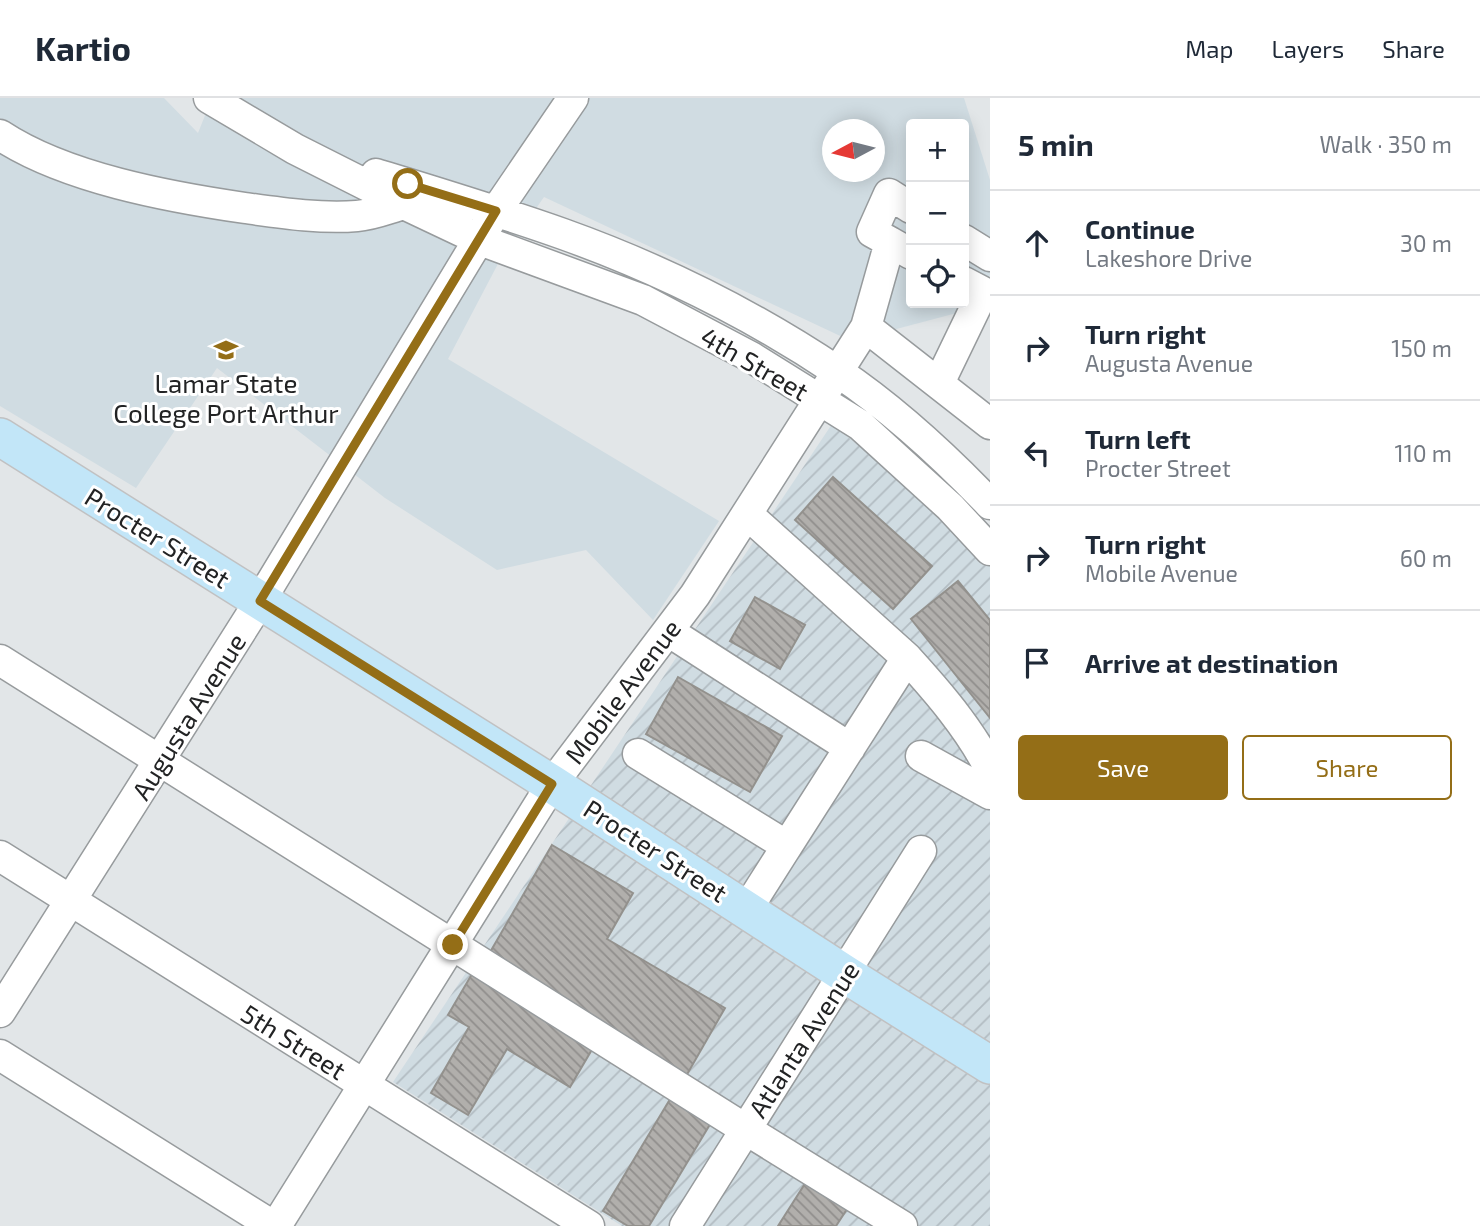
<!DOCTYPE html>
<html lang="en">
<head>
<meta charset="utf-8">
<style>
  body { margin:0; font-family:"Exo 2",sans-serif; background:#f2f2f3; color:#1f2937 }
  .controls { position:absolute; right:21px; top:21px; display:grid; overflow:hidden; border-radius:7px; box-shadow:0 4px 18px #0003 }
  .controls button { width:63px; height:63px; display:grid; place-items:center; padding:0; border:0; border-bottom:2px solid #e0e1e3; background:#fff; color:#1f2937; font:35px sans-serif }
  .compass { position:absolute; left:822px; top:21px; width:63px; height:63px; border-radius:50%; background:#fff; box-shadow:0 4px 18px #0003; rotate:263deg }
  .stop { position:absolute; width:21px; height:21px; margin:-16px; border:5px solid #946e17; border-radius:50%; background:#fff }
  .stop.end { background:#946e17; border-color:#fff; box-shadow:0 2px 7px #0008 }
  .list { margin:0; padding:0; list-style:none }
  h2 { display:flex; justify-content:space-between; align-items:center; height:91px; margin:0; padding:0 28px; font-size:30px }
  h2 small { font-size:23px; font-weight:400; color:#747a83 }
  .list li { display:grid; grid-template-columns:46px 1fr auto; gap:21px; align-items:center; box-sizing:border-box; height:105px; padding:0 28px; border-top:2px solid #e0e1e3 }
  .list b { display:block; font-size:26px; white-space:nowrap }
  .list p { margin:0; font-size:23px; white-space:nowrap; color:#747a83 }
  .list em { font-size:23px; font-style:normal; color:#747a83 }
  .actions { display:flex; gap:14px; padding:21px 28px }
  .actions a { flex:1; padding:16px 0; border:2px solid #946e17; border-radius:7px; text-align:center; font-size:24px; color:#946e17 }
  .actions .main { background:#946e17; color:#fff }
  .icon { flex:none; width:38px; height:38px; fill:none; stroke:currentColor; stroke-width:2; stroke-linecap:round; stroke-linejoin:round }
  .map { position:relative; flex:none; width:990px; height:1128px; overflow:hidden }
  header { display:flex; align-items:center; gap:42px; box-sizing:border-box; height:98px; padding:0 35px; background:#fff; border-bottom:2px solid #e0e1e3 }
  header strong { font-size:33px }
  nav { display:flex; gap:38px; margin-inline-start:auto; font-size:24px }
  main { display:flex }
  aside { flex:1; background:#fff }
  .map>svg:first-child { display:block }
</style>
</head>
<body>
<header>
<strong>Kartio</strong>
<nav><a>Map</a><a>Layers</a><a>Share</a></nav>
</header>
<main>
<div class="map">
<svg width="990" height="1128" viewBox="0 0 990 1128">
  <defs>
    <pattern id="industrial-furrows" width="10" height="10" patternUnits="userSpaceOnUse" patternTransform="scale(1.75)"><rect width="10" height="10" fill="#d0dce2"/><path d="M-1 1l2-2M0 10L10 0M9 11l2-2" fill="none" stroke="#b2bcc2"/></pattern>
    <pattern id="building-back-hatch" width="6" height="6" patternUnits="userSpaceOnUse" patternTransform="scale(1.75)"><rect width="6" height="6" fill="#b1afac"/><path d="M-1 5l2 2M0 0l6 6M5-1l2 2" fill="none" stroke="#908e8c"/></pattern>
  </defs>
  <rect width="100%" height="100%" fill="#e2e6e8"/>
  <path fill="#d0dce2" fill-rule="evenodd" d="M0,0h164l34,35 14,-35h752l26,82v95l-18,34 -121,32 -307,-144 -44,63 -52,99 271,162 -66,99 -67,-70 -89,20 -112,-72 -168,-130 -81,120 -136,-82zM911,26h53v179h-53zM832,32h42v42h-42z"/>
  <path fill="url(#industrial-furrows)" d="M832,326l158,128v674h-368l-229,-144z"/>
  <path fill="url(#building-back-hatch)" stroke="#93918d" stroke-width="2" d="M833,379l99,89 -39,43 -98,-89z
    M958,483l32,39v98l-79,-99z
    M755,499l50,28 -25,44 -50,-28z
    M678,579l104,59 -32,56 -104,-58z
    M552,747l81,48 -26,46 118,69 -40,70 -200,-117z
    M472,876l122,72 -24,41 -63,-38 -39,66 -37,-22 38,-66 -21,-12z
    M672,998l40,25 -63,105h-21l-25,-15z
    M808,1081l41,27 -13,20h-58z"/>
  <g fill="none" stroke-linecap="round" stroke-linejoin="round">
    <g stroke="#979b9d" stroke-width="33">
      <path id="minor" d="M209,0l86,51 109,55 76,36 163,60 108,57 109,68 90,82 40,43
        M0,37c65,43 169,62 245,73 36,5 76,11 112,8 16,-1 32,-8 47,-12
        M376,76c62,19 125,38 187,60 95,34 190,81 275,138 55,37 106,84 152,132
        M964,142l26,16
        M890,144l-18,-10 17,-38 22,14
        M911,156l-21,-12 -24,85 124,97
        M939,285l44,-91 -19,-10
        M747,416l160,144 -120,188
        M668,533l182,117
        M907,560c31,34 62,70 83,111
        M0,562l745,469 157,97
        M638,656l149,92 -40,63
        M921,658l69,38
        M0,758l589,370
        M0,914l260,-411 236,-390 77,-113
        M0,957l273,171
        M276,1128l276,-442 143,-189 171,-268
        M685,1128l236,-375"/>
    </g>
    <g stroke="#c1c1c2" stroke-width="40">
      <path id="major" d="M0,339l552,347 293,190 145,91"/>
    </g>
    <use href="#minor" stroke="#fff" stroke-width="30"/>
    <use href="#major" stroke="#c2e6f8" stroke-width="37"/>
  </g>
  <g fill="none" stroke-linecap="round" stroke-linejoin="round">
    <path stroke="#946e17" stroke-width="9" d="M408,86l88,27 -236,390 292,183 -99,161"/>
  </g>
  <defs>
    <g id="university-bare" transform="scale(1.89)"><path d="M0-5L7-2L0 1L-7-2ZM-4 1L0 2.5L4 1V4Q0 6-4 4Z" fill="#946e17" stroke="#fff" stroke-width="2.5" paint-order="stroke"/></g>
  </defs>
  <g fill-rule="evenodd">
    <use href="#university-bare" x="226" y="252"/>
  </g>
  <g text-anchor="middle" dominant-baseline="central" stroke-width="6" stroke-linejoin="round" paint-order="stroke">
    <g font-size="26" fill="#222324" stroke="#fff">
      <text transform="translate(755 265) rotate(30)">4th Street</text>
      <text transform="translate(158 439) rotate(32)">Procter Street</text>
      <text transform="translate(622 593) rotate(-53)">Mobile Avenue</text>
      <text transform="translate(188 618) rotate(-58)">Augusta Avenue</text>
      <text transform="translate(656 752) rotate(33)">Procter Street</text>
      <text transform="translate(803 941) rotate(-57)">Atlanta Avenue</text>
      <text transform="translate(294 943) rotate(32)">5th Street</text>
    </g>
    <g font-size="26" fill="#222324" stroke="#fff">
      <text x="226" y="284">Lamar State<tspan x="226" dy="30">College Port Arthur</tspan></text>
    </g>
  </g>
</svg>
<div class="controls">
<button>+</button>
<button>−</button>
<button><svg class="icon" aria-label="locate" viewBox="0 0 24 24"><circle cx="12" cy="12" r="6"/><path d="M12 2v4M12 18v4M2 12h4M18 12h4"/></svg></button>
</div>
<svg class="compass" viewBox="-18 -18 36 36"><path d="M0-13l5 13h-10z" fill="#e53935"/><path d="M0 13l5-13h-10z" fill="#747a83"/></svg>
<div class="stop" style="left:408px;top:86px"></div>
<div class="stop end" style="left:453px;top:847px"></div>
</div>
<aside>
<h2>5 min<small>Walk · 350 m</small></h2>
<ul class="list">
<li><svg class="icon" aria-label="ahead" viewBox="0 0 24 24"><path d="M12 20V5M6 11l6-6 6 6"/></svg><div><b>Continue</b><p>Lakeshore Drive</p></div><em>30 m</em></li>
<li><svg class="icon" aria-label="right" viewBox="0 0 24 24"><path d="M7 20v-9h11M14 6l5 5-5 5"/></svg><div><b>Turn right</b><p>Augusta Avenue</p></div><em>150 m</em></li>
<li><svg class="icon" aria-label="left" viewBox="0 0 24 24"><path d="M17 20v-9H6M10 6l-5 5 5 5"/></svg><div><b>Turn left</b><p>Procter Street</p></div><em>110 m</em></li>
<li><svg class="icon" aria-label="right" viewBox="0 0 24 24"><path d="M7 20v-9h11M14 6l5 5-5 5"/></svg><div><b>Turn right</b><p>Mobile Avenue</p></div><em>60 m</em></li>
<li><svg class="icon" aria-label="arrive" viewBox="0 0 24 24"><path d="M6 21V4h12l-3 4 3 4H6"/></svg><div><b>Arrive at destination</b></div></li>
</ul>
<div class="actions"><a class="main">Save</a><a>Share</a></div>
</aside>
</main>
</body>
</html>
